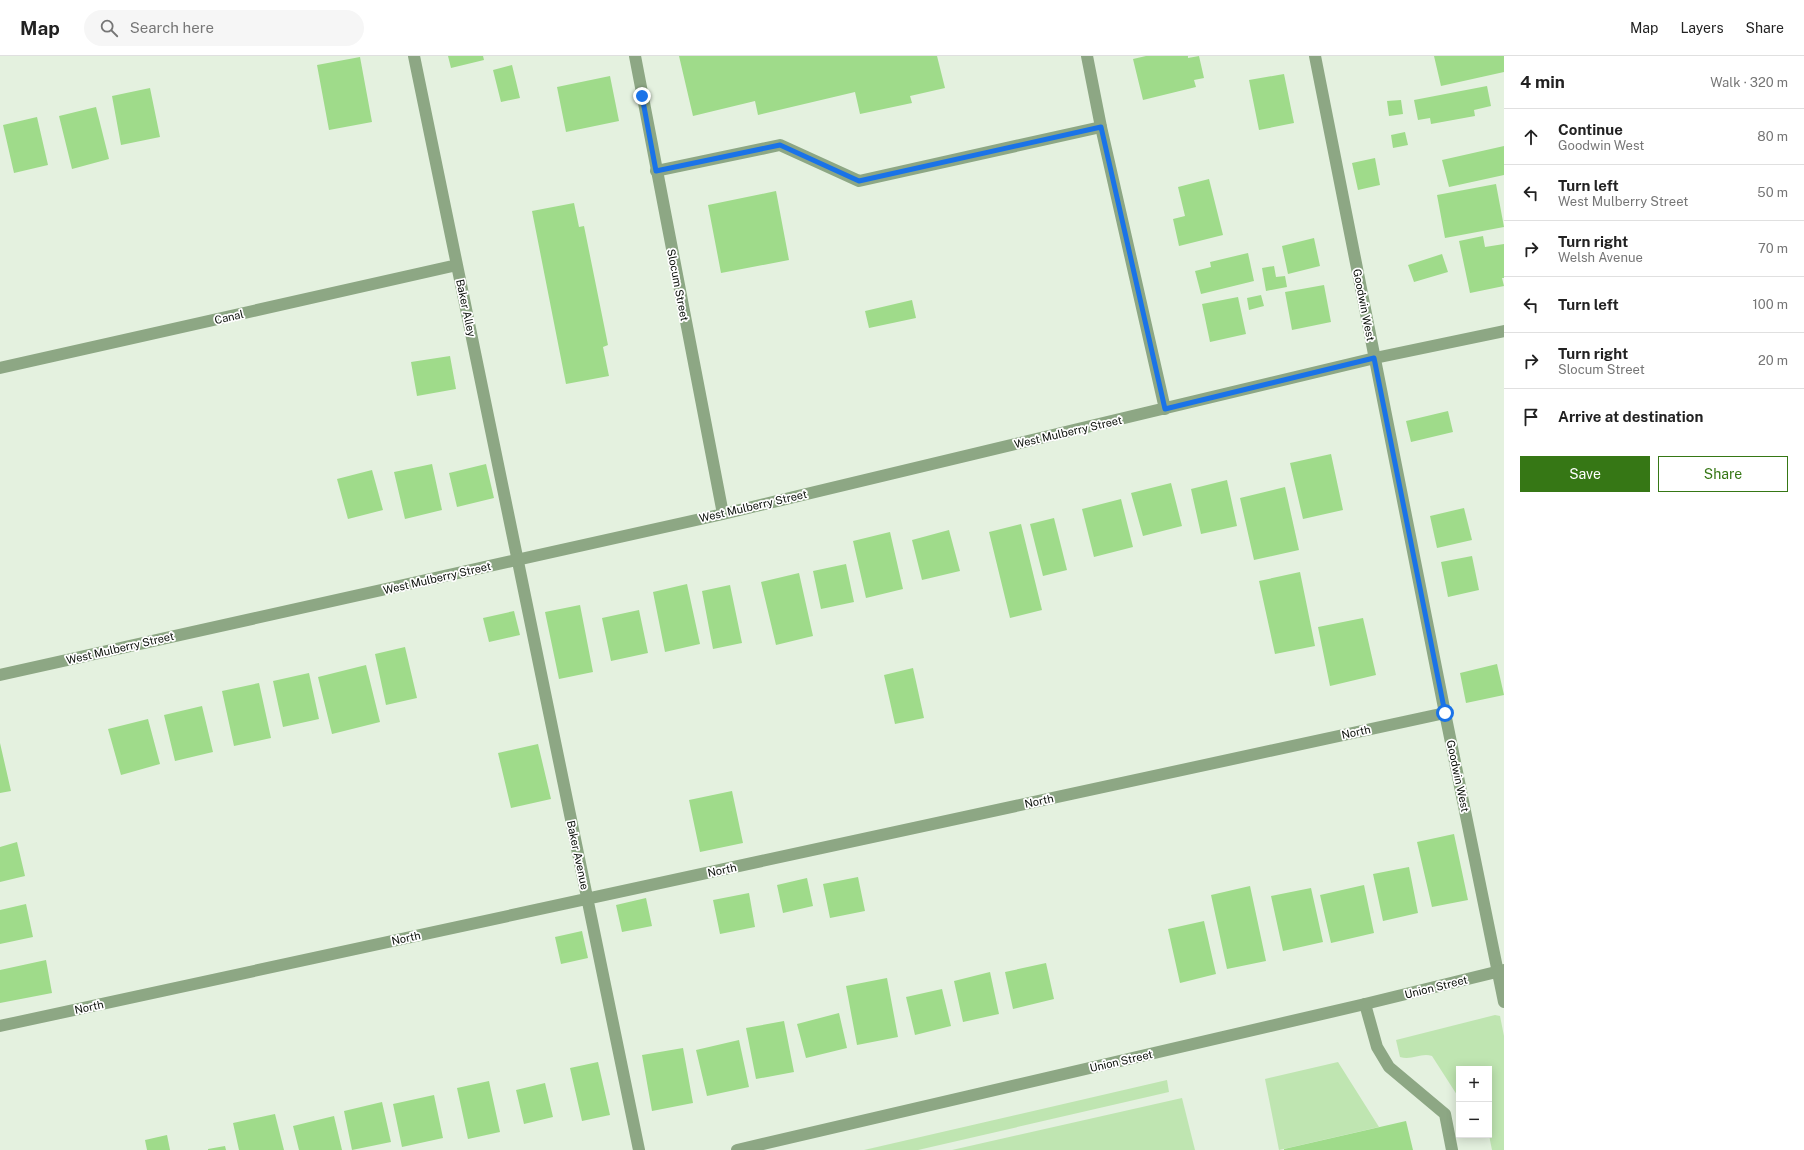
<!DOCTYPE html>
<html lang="en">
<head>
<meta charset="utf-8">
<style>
  body { margin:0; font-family:"Public Sans",sans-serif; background:#f6f6f6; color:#222 }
  .controls { position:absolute; right:12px; bottom:12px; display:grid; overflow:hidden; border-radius:0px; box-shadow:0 2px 10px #0003 }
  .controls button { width:36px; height:36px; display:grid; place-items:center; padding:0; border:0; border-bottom:1px solid #e0e0e0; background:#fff; color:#222; font:20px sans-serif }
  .stop { position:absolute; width:12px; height:12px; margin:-9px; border:3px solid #1a73e8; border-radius:50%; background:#fff }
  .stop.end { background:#1a73e8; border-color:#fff; box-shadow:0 1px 4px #0008 }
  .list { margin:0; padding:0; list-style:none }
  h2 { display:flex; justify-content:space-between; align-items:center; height:52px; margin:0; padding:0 16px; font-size:17px }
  h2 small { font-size:13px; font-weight:400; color:#767676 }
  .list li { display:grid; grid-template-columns:26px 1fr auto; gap:12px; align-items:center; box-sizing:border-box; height:56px; padding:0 16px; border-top:1px solid #e0e0e0 }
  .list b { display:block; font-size:15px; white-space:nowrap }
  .list p { margin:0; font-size:13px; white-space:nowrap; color:#767676 }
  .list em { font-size:13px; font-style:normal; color:#767676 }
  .actions { display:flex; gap:8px; padding:12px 16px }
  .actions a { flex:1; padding:9px 0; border:1px solid #367715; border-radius:0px; text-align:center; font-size:14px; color:#367715 }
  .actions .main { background:#367715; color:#fff }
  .icon { flex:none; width:22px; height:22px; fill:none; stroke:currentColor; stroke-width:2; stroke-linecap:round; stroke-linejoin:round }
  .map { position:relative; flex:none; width:1504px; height:1094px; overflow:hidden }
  header { display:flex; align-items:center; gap:24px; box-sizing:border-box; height:56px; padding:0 20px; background:#fff; border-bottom:1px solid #e0e0e0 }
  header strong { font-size:19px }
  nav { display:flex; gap:22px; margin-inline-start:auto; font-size:14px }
  .search { width:280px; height:36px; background:#f6f6f6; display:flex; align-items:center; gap:10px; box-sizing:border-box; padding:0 14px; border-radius:22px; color:#767676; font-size:15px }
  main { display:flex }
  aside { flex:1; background:#fff }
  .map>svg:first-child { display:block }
</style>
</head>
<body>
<header>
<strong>Map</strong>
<div class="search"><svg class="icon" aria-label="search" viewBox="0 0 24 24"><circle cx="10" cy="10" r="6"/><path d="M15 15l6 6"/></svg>Search here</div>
<nav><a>Map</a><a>Layers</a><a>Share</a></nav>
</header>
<main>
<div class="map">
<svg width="1504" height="1094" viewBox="0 0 1504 1094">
  <rect width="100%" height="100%" fill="#e4f1df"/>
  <path fill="#bfe5b1" d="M1495,959l5,1 4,20v114h-12l-3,-15v-66h-30v29l-27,-42c-11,-4 -20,5 -32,1l-4,-17z
    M1338,1006l41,65 -100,23 -14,-71z
    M1167,1024l2,12 -251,58h-54z
    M1182,1042l13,52h-243z"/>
  <path fill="#9fdb8a" d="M448,0h35l1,4 -33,8z
    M679,0h258l8,32 -35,8 2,7 -52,11 -5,-22 -97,23 -3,-14 -62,15z
    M1146,0h42v2l11,-2 5,22 -10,2 2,7 -53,13 -10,-41z
    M1434,0h70v16l-63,14z
    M360,1l12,65 -43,8 -12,-65z
    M512,9l8,33 -19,4 -8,-32z
    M1284,18l10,49 -35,7 -10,-50z
    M610,20l9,45 -53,11 -9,-45z
    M1487,30l4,20 -17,4 1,6 -44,8 -1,-6 -12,2 -4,-20z
    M150,32l10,49 -39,8 -9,-49z
    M1401,44l2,14 -14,2 -2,-15z
    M96,51l13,52 -37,10 -13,-53z
    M37,61l11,48 -34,8 -11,-48z
    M1405,76l3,13 -15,3 -2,-13z
    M1504,90v29l-55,12 -7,-27z
    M1375,102l5,27 -22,5 -6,-27z
    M1209,123l14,56 -44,11 -6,-27 12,-3 -7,-29z
    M1496,128l8,43 -59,11 -8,-43z
    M776,135l13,69 -68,13 -13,-68z
    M574,147l5,24 5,-1 24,119 -5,2 6,29 -43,8 -34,-173z
    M1483,180l2,11 19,-3v34h-2l2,8 -34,7 -11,-52z
    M1314,182l6,28 -32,8 -6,-28z
    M1248,197l6,28 -53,13 -6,-23 16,-4 -1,-5z
    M1442,198l6,18 -34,10 -6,-17z
    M1274,210l2,11 9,-1 2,11 -21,4 -4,-23z
    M1324,229l7,37 -39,8 -7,-38z
    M1261,239l3,11 -15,4 -2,-12z
    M1238,241l8,37 -36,8 -8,-38z
    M912,244l4,18 -47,10 -4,-17z
    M450,300l6,33 -39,7 -6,-34z
    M1448,355l5,21 -42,10 -5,-21z
    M1331,398l12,56 -40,9 -13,-56z
    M432,408l10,46 -37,9 -11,-47z
    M486,408l8,34 -37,9 -8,-34z
    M372,414l11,40 -35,9 -11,-40z
    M1227,424l10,46 -36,8 -10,-45z
    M1171,427l11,43 -39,10 -12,-43z
    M1285,431l14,63 -45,10 -14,-62z
    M1121,443l12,48 -39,10 -12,-48z
    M1464,452l8,32 -35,8 -7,-32z
    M1054,462l13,52 -24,6 -13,-52z
    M1021,468l21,86 -32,8 -21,-86z
    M949,474l11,41 -38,9 -10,-40z
    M890,476l13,57 -37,9 -13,-57z
    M1472,500l7,34 -31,7 -7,-35z
    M846,508l8,38 -33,7 -8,-38z
    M1300,516l15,74 -40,8 -16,-73z
    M799,517l14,63 -37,9 -15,-63z
    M687,528l13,60 -35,8 -12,-60z
    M730,529l12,58 -29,6 -11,-58z
    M580,549l13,67 -34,7 -14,-67z
    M639,554l9,43 -37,8 -9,-43z
    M514,555l6,24 -31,7 -6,-24z
    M1363,562l13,57 -46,11 -12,-59z
    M405,591l12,51 -31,7 -11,-51z
    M1497,608l7,31 -38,8 -6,-30z
    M366,609l14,57 -48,12 -14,-57z
    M913,612l11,50 -29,6 -11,-49z
    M309,617l10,46 -36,8 -10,-46z
    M259,627l12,55 -37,8 -12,-55z
    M202,650l11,46 -38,9 -11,-46z
    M148,663l12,45 -39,11 -13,-46z
    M0,687l11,48 -11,2z
    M538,688l13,55 -40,9 -13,-55z
    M732,735l11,52 -43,9 -11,-52z
    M1454,778l14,66 -36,7 -15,-65z
    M17,786l8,34 -25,6v-35z
    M1409,811l9,46 -35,8 -10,-47z
    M858,821l7,34 -35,7 -7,-34z
    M807,822l6,28 -30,7 -6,-28z
    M1364,829l10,48 -43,10 -11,-48z
    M1250,830l16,75 -39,8 -16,-74z
    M1311,832l12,54 -40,9 -12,-55z
    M749,837l6,34 -35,7 -7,-34z
    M646,842l6,28 -30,6 -6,-27z
    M26,848l7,33 -33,7v-34z
    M1204,865l12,53 -36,9 -12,-54z
    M582,875l6,27 -27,6 -6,-27z
    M46,904l6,33 -52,10v-33z
    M1046,907l8,36 -41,10 -8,-37z
    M990,916l9,42 -36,8 -9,-41z
    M887,922l11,59 -41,8 -11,-59z
    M942,933l9,37 -36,9 -9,-38z
    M839,957l8,35 -41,10 -9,-34z
    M784,965l10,51 -38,7 -10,-51z
    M739,984l10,47 -42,9 -11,-46z
    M683,992l10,55 -41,8 -10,-56z
    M598,1006l12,53 -28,6 -12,-53z
    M489,1025l11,51 -32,7 -11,-51z
    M545,1027l8,34 -29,7 -8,-34z
    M434,1039l9,43 -41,9 -9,-43z
    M382,1046l9,40 -39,8 -8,-39z
    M275,1058l9,36h-45l-6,-27z
    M334,1060l8,34h-43l-6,-24z
    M1406,1065l7,29h-129v-1z
    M167,1079l3,15h-23l-2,-10z
    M225,1090l1,4h-18v-1z"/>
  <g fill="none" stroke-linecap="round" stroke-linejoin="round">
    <path stroke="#8da784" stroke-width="12" d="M414,0l225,1094
      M1315,0l130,657 59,289
      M656,115l124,-26 79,36 242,-54
      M0,312l457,-103
      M1365,948l12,43 12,20 56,47 7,36
      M0,970l1445,-313"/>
    <path stroke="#8da784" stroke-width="12" d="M635,0l88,458
      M1087,0l14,71 64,282
      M0,619l723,-161 652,-156 129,-27
      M737,1094l628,-146 139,-34"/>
  </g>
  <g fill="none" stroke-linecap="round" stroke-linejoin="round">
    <path stroke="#1a73e8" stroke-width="5" d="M642,40l14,75 124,-26 79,36 242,-54 64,282 209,-51 71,355"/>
  </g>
  <g text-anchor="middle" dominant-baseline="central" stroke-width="3.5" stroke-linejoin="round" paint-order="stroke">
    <g font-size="11" fill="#080d07" stroke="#fff">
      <text transform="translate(678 229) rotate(79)">Slocum Street</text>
      <text transform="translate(1364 249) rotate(79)">Goodwin West</text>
      <text transform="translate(466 252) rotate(78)">Baker Alley</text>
      <text transform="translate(229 261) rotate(-13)">Canal</text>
      <text transform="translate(1068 376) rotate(-13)">West Mulberry Street</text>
      <text transform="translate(753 450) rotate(-13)">West Mulberry Street</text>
      <text transform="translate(437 522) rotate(-13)">West Mulberry Street</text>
      <text transform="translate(120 592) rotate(-13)">West Mulberry Street</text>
      <text transform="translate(1356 676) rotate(-12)">North</text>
      <text transform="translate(1458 720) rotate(78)">Goodwin West</text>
      <text transform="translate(1039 745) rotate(-12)">North</text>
      <text transform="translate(578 799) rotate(78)">Baker Avenue</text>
      <text transform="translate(722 814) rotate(-12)">North</text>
      <text transform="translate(406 882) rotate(-12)">North</text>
      <text transform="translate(1436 931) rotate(-14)">Union Street</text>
      <text transform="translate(89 951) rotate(-12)">North</text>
      <text transform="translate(1121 1005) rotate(-13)">Union Street</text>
    </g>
  </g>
</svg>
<div class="controls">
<button>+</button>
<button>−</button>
</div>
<div class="stop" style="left:1445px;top:657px"></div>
<div class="stop end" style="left:642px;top:40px"></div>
</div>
<aside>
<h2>4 min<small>Walk · 320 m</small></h2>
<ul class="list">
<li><svg class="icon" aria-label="ahead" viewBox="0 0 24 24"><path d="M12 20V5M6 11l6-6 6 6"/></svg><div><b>Continue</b><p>Goodwin West</p></div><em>80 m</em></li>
<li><svg class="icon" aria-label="left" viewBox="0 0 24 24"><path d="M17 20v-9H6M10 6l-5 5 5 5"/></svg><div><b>Turn left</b><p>West Mulberry Street</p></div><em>50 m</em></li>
<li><svg class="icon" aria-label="right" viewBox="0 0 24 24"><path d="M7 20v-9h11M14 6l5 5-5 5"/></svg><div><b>Turn right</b><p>Welsh Avenue</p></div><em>70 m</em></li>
<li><svg class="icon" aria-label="left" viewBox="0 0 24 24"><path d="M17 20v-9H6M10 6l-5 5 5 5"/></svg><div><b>Turn left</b></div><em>100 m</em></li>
<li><svg class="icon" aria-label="right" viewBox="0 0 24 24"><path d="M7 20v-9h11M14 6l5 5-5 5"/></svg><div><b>Turn right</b><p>Slocum Street</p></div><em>20 m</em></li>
<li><svg class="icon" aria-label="arrive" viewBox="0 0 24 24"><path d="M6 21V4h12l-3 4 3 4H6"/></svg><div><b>Arrive at destination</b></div></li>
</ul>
<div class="actions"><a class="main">Save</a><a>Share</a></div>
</aside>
</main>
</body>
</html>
